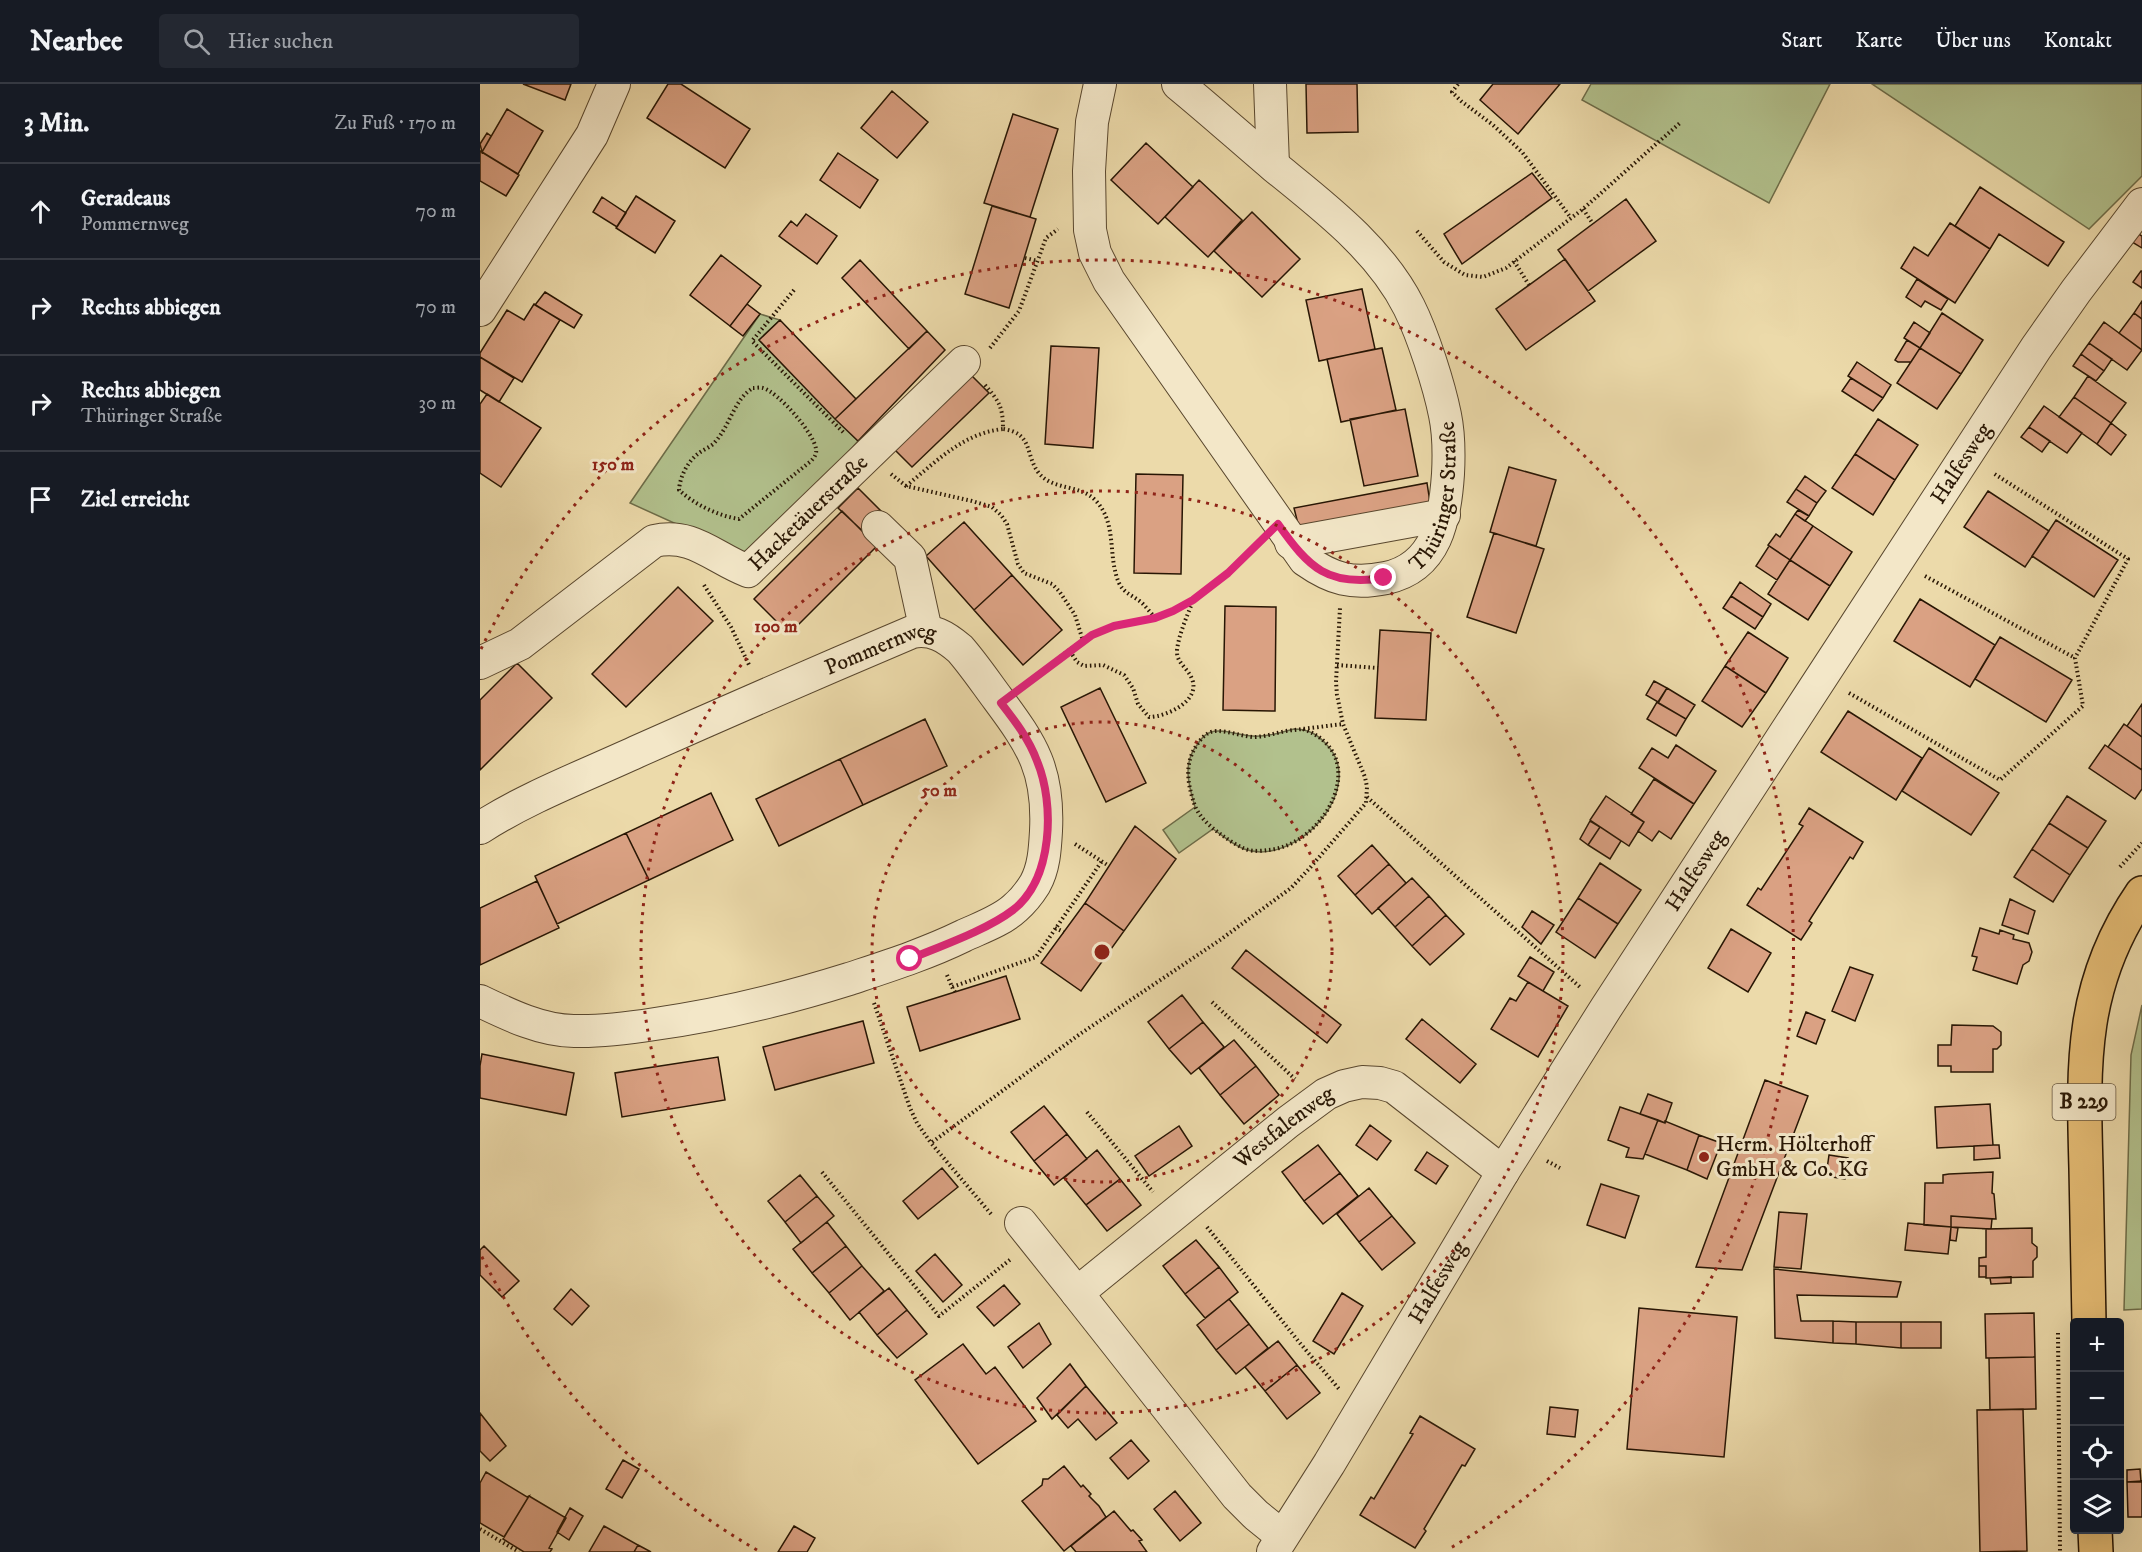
<!DOCTYPE html>
<html lang="de">
<head>
<meta charset="utf-8">
<style>
  body { margin:0; font-family:"IM FELL DW Pica",serif; background:#242831; color:#f1f3f6 }
  .controls { position:absolute; right:18px; bottom:18px; display:grid; overflow:hidden; border-radius:6px; box-shadow:0 6px 24px #0002 }
  .controls button { width:54px; height:54px; display:grid; place-items:center; padding:0; border:0; border-bottom:2px solid #363941; background:#171b24; color:#f1f3f6; font:30px sans-serif }
  .stop { position:absolute; width:18px; height:18px; margin:-14px; border:4px solid #db2777; border-radius:50%; background:#fff }
  .stop.end { background:#db2777; border-color:#fff; box-shadow:0 2px 6px #0008 }
  .list { margin:0; padding:0; list-style:none }
  h2 { display:flex; justify-content:space-between; align-items:center; height:78px; margin:0; padding:0 24px; font-size:26px }
  h2 small { font-size:20px; font-weight:400; color:#9ea1a6 }
  .list li { display:grid; grid-template-columns:39px 1fr auto; gap:18px; align-items:center; box-sizing:border-box; height:96px; padding:0 24px; border-top:2px solid #363941 }
  .list b { display:block; font-size:22px; white-space:nowrap }
  .list p { margin:0; font-size:20px; white-space:nowrap; color:#9ea1a6 }
  .list em { font-size:20px; font-style:normal; color:#9ea1a6 }
  .icon { flex:none; width:33px; height:33px; fill:none; stroke:currentColor; stroke-width:2; stroke-linecap:round; stroke-linejoin:round }
  .map { position:relative; flex:none; width:1662px; height:1468px; overflow:hidden }
  header { display:flex; align-items:center; gap:36px; box-sizing:border-box; height:84px; padding:0 30px; background:#171b24; border-bottom:2px solid #363941 }
  header strong { font-size:28px }
  nav { display:flex; gap:33px; margin-inline-start:auto; font-size:21px }
  .search { width:420px; height:54px; background:#242831; display:flex; align-items:center; gap:15px; box-sizing:border-box; padding:0 21px; border-radius:6px; color:#9ea1a6; font-size:22px }
  main { display:flex }
  aside { flex:1; background:#171b24 }
  .map>svg:first-child { display:block }
</style>
</head>
<body>
<header>
<strong>Nearbee</strong>
<div class="search"><svg class="icon" aria-label="search" viewBox="0 0 24 24"><circle cx="10" cy="10" r="6"/><path d="M15 15l6 6"/></svg>Hier suchen</div>
<nav><a>Start</a><a>Karte</a><a>Über uns</a><a>Kontakt</a></nav>
</header>
<main>
<aside>
<h2>3 Min.<small>Zu Fuß · 170 m</small></h2>
<ul class="list">
<li><svg class="icon" aria-label="ahead" viewBox="0 0 24 24"><path d="M12 20V5M6 11l6-6 6 6"/></svg><div><b>Geradeaus</b><p>Pommernweg</p></div><em>70 m</em></li>
<li><svg class="icon" aria-label="right" viewBox="0 0 24 24"><path d="M7 20v-9h11M14 6l5 5-5 5"/></svg><div><b>Rechts abbiegen</b></div><em>70 m</em></li>
<li><svg class="icon" aria-label="right" viewBox="0 0 24 24"><path d="M7 20v-9h11M14 6l5 5-5 5"/></svg><div><b>Rechts abbiegen</b><p>Thüringer Straße</p></div><em>30 m</em></li>
<li><svg class="icon" aria-label="arrive" viewBox="0 0 24 24"><path d="M6 21V4h12l-3 4 3 4H6"/></svg><div><b>Ziel erreicht</b></div></li>
</ul>
</aside>
<div class="map">
<svg width="1662" height="1468" viewBox="0 0 1662 1468">
  <rect width="100%" height="100%" fill="#ecdaaa"/>
  <filter id="stains"><feTurbulence type="fractalNoise" baseFrequency=".00333" numOctaves="4"/><feColorMatrix values="0 0 0 0 .2 0 0 0 0 .09 0 0 0 0 .02 0 0 0 .5 -.17"/></filter>
  <radialGradient id="worn" r=".72"><stop offset=".6" stop-color="#630" stop-opacity="0"/><stop offset="1" stop-color="#630" stop-opacity=".3"/></radialGradient>
  <path fill="#b2c18d" stroke="#6d6c48" stroke-width="1.5" d="M1111,0h239l-61,119 -187,-103z
    M1392,0h270v92l-53,53z
    M280,230l20,6 -21,20 99,101 -45,53 -66,62 -117,-53z
    M814,645c14,0 23,5 32,15 43,43 -29,124 -82,105 -11,-4 -21,-13 -31,-20l-34,24 -16,-23 32,-23c-6,-21 -13,-43 2,-62 3,-5 8,-11 14,-13 12,-4 29,4 41,4 14,1 28,-3 42,-7z
    M1662,921v304l-18,1 7,-255z"/>
  <path fill="#daa183" stroke="#281604" stroke-width="1.5" d="M43,0h48l-6,16z
    M188,0h13l69,45 -25,39 -78,-50z
    M826,0h51l1,48 -51,1z
    M1013,0h67l-42,50 -38,-34z
    M412,7l36,31 -31,36 -36,-30z
    M27,25l36,22 -25,43 -36,-22z
    M533,30l45,15 -28,88 -46,-14z
    M7,49l4,3 -9,16 -2,-8z
    M666,59l47,44 -35,37 -47,-44z
    M0,67l39,24 -13,21 -26,-15z
    M358,69l40,27 -18,28 -40,-28z
    M1052,89l20,25 -90,66 -18,-30z
    M719,96l43,40 -34,37 -43,-40z
    M1500,103l84,55 -16,24 -49,-32 -9,15 -35,-23z
    M156,112l39,25 -20,32 -39,-25z
    M122,113l24,16 -9,14 -24,-15z
    M1146,115l30,42 -68,50 -30,-41z
    M512,122l44,13 -27,89 -44,-14z
    M772,128l48,47 -38,38 -48,-46z
    M326,130l31,22 -20,28 -38,-28 12,-15 6,5z
    M1470,139l40,26 -35,54 -54,-35 13,-21 14,9z
    M1657,149l5,3v12l-10,-6z
    M241,171l40,31 -31,40 -40,-31z
    M1085,175l30,42 -69,49 -30,-41z
    M380,176l67,71 -18,18 -67,-71z
    M1661,187h1v17l-9,-6z
    M1437,195l31,20 -7,11 -16,-9 -4,6 -15,-10z
    M882,205l13,60 -56,12 -13,-61z
    M65,208l37,23 -8,13 -39,-23z
    M1662,217v18l-8,-6z
    M54,220l26,16 -38,62 -42,-25v-4l27,-43 17,10z
    M267,220l13,10 -17,22 -13,-10z
    M1462,229l41,27 -22,34 -41,-26z
    M1654,229l8,6v31l-23,-17z
    M300,236l76,79 -21,20 -76,-79z
    M1434,238l16,11 -10,15 -16,-10z
    M1624,238l38,28 -15,20 -38,-27z
    M447,247l18,19 -87,91 -23,-22z
    M1427,256l13,8 -9,14h-13l-3,-2z
    M1609,259l23,16 -8,12 -23,-17z
    M571,262l48,2 -6,100 -48,-4z
    M902,264l14,62 -55,12 -14,-63z
    M1440,264l41,26 -24,35 -40,-26z
    M1601,270l23,17 -8,10 -23,-15z
    M0,273l34,21 -15,24 -19,-12z
    M1377,278l34,23 -8,13 -35,-22z
    M490,290l19,19 -77,74 -19,-19z
    M1608,292l38,27 -15,20 -37,-26z
    M1371,294l32,20 -10,13 -31,-20z
    M7,310l54,34 -40,59 -21,-14v-69z
    M1594,313l37,26 -14,21 -38,-27z
    M1564,322l38,27 -15,20 -38,-26z
    M925,325l13,67 -54,10 -14,-67z
    M1398,335l40,26 -23,35 -40,-26z
    M1631,339l15,12 -15,20 -14,-11z
    M1549,343l21,14 -8,11 -21,-15z
    M1375,370l40,26 -22,35 -41,-27z
    M1029,383l47,13 -20,66 -46,-14z
    M656,390l47,1 -2,99 -47,-1z
    M1325,392l21,15 -9,12 -21,-14z
    M947,399l4,26 -131,23 -6,-24z
    M378,404l30,30 -19,19 -31,-29z
    M1316,405l21,14 -8,13 -22,-14z
    M1508,407l61,40 -24,36 -61,-40z
    M1318,426l11,6 -4,5 -10,-7z
    M362,427l35,35 -88,88 -35,-35z
    M1315,430l18,12 -23,34 -22,-15 8,-11 4,3z
    M1576,436l62,40 -24,37 -62,-41z
    M484,438l48,53 -38,35 -48,-54z
    M1333,442l39,26 -22,34 -40,-26z
    M1014,449l50,16 -28,84 -49,-16z
    M1289,462l21,14 -13,20 -21,-14z
    M1310,476l40,26 -22,34 -40,-26z
    M532,491l50,55 -39,35 -49,-55z
    M1260,498l31,22 -8,13 -32,-21z
    M198,503l35,34 -87,86 -34,-33z
    M1251,512l32,21 -8,12 -32,-21z
    M1440,515l75,46 -25,42 -76,-46z
    M745,522l51,1 -1,104 -52,-1z
    M900,546l51,3 -5,87 -51,-2z
    M1268,548l40,26 -22,35 -41,-27z
    M1520,553l72,43 -26,42 -71,-43z
    M37,579l35,35 -72,72v-70z
    M1245,582l41,27 -24,34 -40,-26z
    M1174,597l13,7 -9,14 -12,-7z
    M620,604l46,95 -40,19 -45,-95z
    M1187,604l28,17 -9,14 -28,-16z
    M1177,618l29,17 -10,17 -29,-17z
    M1662,620v33l-15,-11z
    M1368,627l74,47 -26,42 -75,-48z
    M445,635l22,47 -84,39 -23,-46z
    M1644,640l18,13v33l-34,-23z
    M1196,661l40,26 -22,33 -55,-36 13,-20 16,10z
    M1625,661l37,25v19l-7,10 -46,-31z
    M1449,664l70,45 -28,42 -69,-44z
    M360,675l23,46 -84,41 -23,-47z
    M1174,695l40,25 -23,35 -12,-8 -7,10 -14,-10 6,-9 -13,-8z
    M231,709l22,47 -84,40 -23,-47z
    M1126,712l38,26 -15,24 -39,-26z
    M1587,712l39,25 -18,27 -39,-25z
    M1329,724l54,34 -10,17 -3,-2 -41,64 3,2 -11,17 -54,-35 11,-17 3,2 42,-64 -4,-2z
    M1110,737l10,6 -12,18 -8,-6z
    M1569,739l39,25 -18,27 -38,-26z
    M655,742l41,33 -52,72 -39,-28z
    M1120,743l21,14 -11,18 -22,-14z
    M146,749l23,47 -92,44 -22,-48z
    M892,761l17,19 -34,31 -17,-19z
    M1552,765l38,26 -17,27 -39,-25z
    M1120,779l41,27 -23,34 -40,-26z
    M909,780l17,19 -34,31 -17,-19z
    M932,794l17,18 -34,31 -17,-19z
    M57,797l22,47 -79,37v-57z
    M949,812l17,19 -34,31 -17,-19z
    M1098,814l40,26 -23,34 -39,-26z
    M1530,815l25,12 -7,23 -26,-9z
    M605,819l39,28 -43,60 -40,-28z
    M1052,827l22,14 -13,19 -19,-17z
    M966,831l18,19 -34,31 -18,-19z
    M1500,844l19,6 1,-4 14,5 -1,4 16,4 3,9 -3,9 -6,4 -6,19 -44,-14 4,-13 -5,-1z
    M1251,845l40,24 -23,39 -40,-24z
    M766,866l95,75 -14,18 -95,-75z
    M1050,873l24,15 -11,19 -25,-15z
    M1370,883l23,8 -18,46 -23,-10z
    M526,892l14,43 -100,32 -13,-44z
    M1048,898l40,24 -30,51 -47,-28 19,-31 6,3z
    M702,911l21,27 -34,27 -21,-27z
    M1326,928l19,8 -9,24 -19,-8z
    M942,935l54,45 -16,19 -54,-44z
    M383,937l11,42 -99,27 -12,-43z
    M723,938l21,25 -33,27 -22,-25z
    M1472,941l41,1 8,6v13l-4,4h-4v23h-42v-6h-13v-21h13z
    M754,956l22,26 -36,29 -21,-27z
    M2,970l92,19 -8,42 -86,-17v-32z
    M238,973l7,43 -103,17 -7,-44z
    M776,982l23,29 -35,29 -24,-29z
    M1285,996l43,16 -66,174 -46,-3z
    M1168,1010l24,9 -7,20 -25,-9z
    M1510,1020l3,41 -56,3 -2,-41z
    M564,1022l23,28 -33,27 -23,-29z
    M1140,1023l38,13 -15,39 -17,-2 3,-9 -21,-8z
    M1178,1036l7,3v-2l34,14 -12,35 -42,-16z
    M890,1041l21,16 -14,19 -21,-15z
    M699,1042l13,20 -43,30 -14,-20z
    M587,1050l20,25 -33,26 -20,-24z
    M1219,1051l22,8 -14,36 -20,-9z
    M838,1061l22,28 -36,28 -22,-29z
    M1513,1061h6l1,13 -26,2v-14z
    M617,1066l23,29 -34,26 -22,-27z
    M947,1068l21,14 -12,18 -21,-14z
    M1349,1071l19,3 -3,21 -19,-3z
    M462,1084l16,19 -40,32 -15,-18z
    M1513,1088l-1,21 2,1 2,25 -45,-3v11l-27,-2 1,-42h18v-8l6,-1z
    M860,1089l18,23 -35,28 -19,-23z
    M320,1091l17,21 -32,26 -17,-21z
    M640,1095l21,26 -34,26 -21,-26z
    M1121,1100l38,12 -14,42 -38,-13z
    M889,1104l23,28 -33,26 -22,-28z
    M337,1112l17,20 -33,27 -16,-21z
    M1299,1128l28,2 -6,55 -27,-2z
    M912,1132l23,27 -33,27 -23,-28z
    M1471,1132l41,3 -1,10 -40,-2z
    M347,1138l19,24 -34,27 -19,-24z
    M1428,1139l43,4 -3,27 -43,-4z
    M1471,1143l7,1 -2,13 -6,-1z
    M1552,1144v15l5,4v10l-4,4v16l-47,1v-12h-7v-8l7,-1v-28z
    M716,1156l23,27 -34,27 -22,-28z
    M4,1162l35,35 -17,16 -22,-22v-25z
    M366,1162l16,20 -33,27 -17,-20z
    M455,1170l27,31 -19,17 -27,-31z
    M382,1182l22,25 -34,29 -21,-27z
    M1499,1182h7v11h-7z
    M739,1183l19,25 -33,26 -20,-24z
    M1294,1185l127,13 -4,15 -100,-2 4,26h32v22l-58,-5z
    M1531,1193v6l-20,1 -1,-6z
    M524,1201l16,19 -26,22 -17,-19z
    M409,1204l18,22 -30,25 -18,-23z
    M91,1205l18,17 -17,19 -18,-16z
    M862,1209l21,13 -29,48 -21,-13z
    M749,1215l20,25 -33,26 -19,-25z
    M1159,1224l98,9 -13,140 -97,-8z
    M427,1226l20,24 -30,24 -20,-23z
    M1554,1229l1,44 -49,1 -1,-44z
    M1353,1237l23,1v22l-23,-1z
    M1376,1238h45v26l-45,-4z
    M1421,1238h40v26h-40z
    M559,1239l12,21 -28,24 -15,-21z
    M769,1240l19,24 -32,26 -20,-24z
    M798,1257l19,24 -32,26 -20,-24z
    M483,1260l23,30 9,-7 41,54 -58,43 -63,-84z
    M1555,1273l1,52 -46,1 -1,-52z
    M590,1280l16,22 -34,33 -15,-21z
    M817,1281l23,28 -33,26 -22,-28z
    M606,1302l31,37 -21,17 -18,-21 -10,9 -11,-13z
    M1070,1323l28,3 -3,27 -28,-3z
    M1543,1325l4,142 -47,1 -3,-142z
    M0,1329l26,33 -16,15 -10,-10z
    M940,1332l55,33 -10,17 -3,-1 -38,64 2,2 -11,17 -55,-33 11,-18 3,2 39,-65 -3,-1z
    M651,1356l18,21 -21,18 -18,-21z
    M143,1376l16,9 -17,29 -16,-9z
    M584,1382l17,21 2,-2 8,9 -2,2 10,10 7,11 -42,34 -42,-50 20,-16 1,-6h5z
    M1660,1385l1,13h-14v-12z
    M6,1388l41,25 2,-1 -25,41 -24,-14v-40z
    M1662,1397v36h-14l-1,-35z
    M695,1407l26,32 -21,18 -26,-32z
    M49,1412l37,22 -17,30 3,1 -2,3h-26l-21,-13z
    M90,1424l13,8 -14,24 -12,-8z
    M634,1427l17,20 2,-1 9,10 -3,1 8,11h-71l-5,-6z
    M124,1442l34,19 -4,7h-45z
    M314,1442l21,12 -8,14h-29z
    M158,1461l13,7h-17z"/>
  <g fill="none" stroke-linecap="round" stroke-linejoin="round">
    <g stroke="#59472e" stroke-width="34">
      <g id="minor">
        <path id="s1" d="M620,0l-8,38 -3,49 1,59 5,23 14,28 196,279c27,19 47,25 81,18 51,-11 59,-59 62,-104 1,-19 1,-40 -3,-59 -6,-30 -22,-80 -36,-108 -29,-58 -85,-100 -134,-140 -33,-28 -64,-56 -97,-83"/>
        <path d="M790,0l3,81"/>
        <path d="M0,226l112,-175 22,-51"/>
        <path d="M398,443l32,31 16,73"/>
        <path d="M811,459l153,-28"/>
        <path id="s2" d="M0,579l40,-19 134,-103c38,-9 60,17 94,30l216,-209"/>
        <path id="s3" d="M0,744c48,-31 104,-52 156,-76 92,-41 184,-81 276,-120 20,-4 34,5 48,17 14,16 26,34 38,50 35,47 51,72 48,132 -1,18 -2,37 -11,53 -5,8 -13,18 -20,24 -14,13 -35,20 -52,28 -37,18 -75,30 -114,43 -64,20 -128,36 -194,45 -26,4 -54,8 -81,7 -32,0 -65,-16 -94,-30"/>
        <path d="M541,1139l56,70"/>
        <path id="s4" d="M802,1452l-26,-21 -19,-19 -160,-203 211,-171 38,-28 18,-8 18,-4 18,1 14,4 109,85"/>
        <path id="s5" d="M793,1468l56,-88 174,-292 103,-164 430,-660 40,-57 66,-87"/>
      </g>
    </g>
    <g stroke="#281604" stroke-width="36">
      <path id="major" d="M1609,1238c-1,-51 -2,-103 -3,-154 -3,-104 -6,-185 56,-275
        M1615,1446l1,22"/>
    </g>
    <path stroke="#281604" stroke-width="4" stroke-dasharray="1.5 3" stroke-linecap="butt" d="M978,0l-6,8 9,9 32,24 29,27 49,66
      M1103,125l10,15
      M937,147l27,31 21,13 18,2 23,-9 77,-59 98,-87
      M545,174l13,3
      M1034,177l15,24
      M314,206l-42,51 93,93
      M510,264l29,-37 27,-73 12,-9
      M505,301c14,16 18,22 18,44 30,4 22,25 35,43 14,19 42,12 57,28 23,23 12,56 24,83 5,11 16,13 24,21 4,4 8,9 12,14
      M273,304c3,0 7,-1 10,0 15,4 51,45 53,61 1,5 -2,9 -5,12l-72,58c-21,-3 -45,-15 -60,-29 1,-14 9,-29 20,-37 5,-4 12,-6 16,-11 15,-16 19,-43 38,-54z
      M411,390l15,12 66,15 20,6 9,8 6,9 11,40 6,9 28,11 7,7 16,24 8,26
      M426,402c30,-24 57,-53 97,-57
      M1445,492l150,82
      M224,501l27,42 19,40
      M590,567l7,11 7,4 19,-1 21,10 9,13 5,16 11,13c17,0 52,-16 43,-38 -4,-11 -16,-16 -15,-29 2,-16 10,-34 16,-49
      M857,581l41,3
      M545,600c22,-16 43,-35 67,-49 20,-11 44,-11 65,-18 40,-13 71,-43 100,-71
      M1369,609l151,87 83,-74 -8,-48 53,-99 -135,-86
      M823,645c70,25 24,115 -34,121 -8,1 -18,2 -26,-2 -7,-3 -14,-8 -20,-12 -11,-8 -25,-19 -29,-33 -7,-21 -10,-42 5,-61 4,-6 10,-11 18,-11 12,0 24,5 36,6 14,0 27,-6 41,-7 16,-2 33,-4 49,-6
      M887,713l214,191
      M595,760l34,22
      M1640,783l22,-24
      M575,844l9,4
      M467,891l5,12 84,-30 66,-96
      M472,903l3,5
      M732,918l83,77
      M394,919l36,105 7,15 14,20
      M607,1028l66,80
      M1067,1077l13,7
      M342,1088l117,144 72,-57
      M511,1130l-60,-71 149,-109 140,-94 71,-52 17,-18 58,-67 1,-16 -2,-10 -22,-53 -6,-29 -1,-13 4,-74
      M727,1143l92,115 40,47
      M1578,1249l2,219
      M1640,1365l1,63
      M0,1445l39,23"/>
    <use href="#minor" stroke="#f3e7c8" stroke-width="32"/>
    <use href="#major" stroke="#e6bd75" stroke-width="33"/>
  </g>
  <g fill="none" stroke-linecap="round" stroke-linejoin="round">
    <path stroke="#db2777" stroke-width="8" d="M430,875c31,-13 77,-29 103,-49 40,-31 42,-106 24,-149 -8,-22 -22,-40 -36,-58l91,-68 22,-9 41,-8 18,-7 20,-11 35,-27 50,-49c31,44 50,63 106,54"/>
  </g>
  <g fill="none" stroke="#8f2418" stroke-width="3" stroke-dasharray="3 6">
    <circle cx="622" cy="868" r="230"/>
    <circle cx="622" cy="868" r="461"/>
    <path d="M277 1466A691 691 0 0 1 1 1171M1 565A691 691 0 1 1 967 1466"/>
  </g>
  <circle fill="#8f2418" stroke="#f3e7c8" stroke-width="2" cx="1224" cy="1073" r="6"/>
  <g text-anchor="middle" dominant-baseline="central" stroke-width="6" stroke-linejoin="round" paint-order="stroke">
    <rect fill="#f3e7c8" stroke="#65553f" stroke-width="1.5" x="1572.5" y="1000" width="63" height="36" rx="4.5"/>
    <g font-size="21" font-weight="bold" fill="#281604">
      <text x="1604" y="1018">B 229</text>
    </g>
    <g font-size="22" fill="#281604" stroke="#f3e7c8">
      <text stroke="none"><textPath href="#s5" startOffset="1288">Halfesweg</textPath></text>
      <text stroke="none"><textPath href="#s1" startOffset="735">Thüringer Straße</textPath></text>
      <text stroke="none"><textPath href="#s2" startOffset="398">Hacketäuerstraße</textPath></text>
      <text stroke="none"><textPath href="#s3" startOffset="440">Pommernweg</textPath></text>
      <text stroke="none"><textPath href="#s5" startOffset="802">Halfesweg</textPath></text>
      <text stroke="none"><textPath href="#s4" startOffset="584">Westfalenweg</textPath></text>
      <text stroke="none"><textPath href="#s5" startOffset="316">Halfesweg</textPath></text>
    </g>
    <g font-size="22" fill="#281604" stroke="#f3e7c8" text-anchor="start">
      <text x="1236" y="1060">Herm. Hölterhoff<tspan x="1236" dy="25">GmbH &amp; Co. KG</tspan></text>
    </g>
  </g>
  <circle cx="622" cy="868" r="9" fill="#8f2418" stroke="#f3e7c8" stroke-width="3"/>
  <g font-size="18" text-anchor="middle" font-weight="bold" fill="#8f2418" stroke="#f3e7c8" stroke-width="6" stroke-linejoin="round" paint-order="stroke">
    <text x="133" y="386">150 m</text>
    <text x="296" y="548">100 m</text>
    <text x="459" y="712">50 m</text>
  </g>
  <rect width="100%" height="100%" filter="url(#stains)"/>
  <rect width="100%" height="100%" fill="url(#worn)"/>
</svg>
<div class="controls">
<button>+</button>
<button>−</button>
<button><svg class="icon" aria-label="locate" viewBox="0 0 24 24"><circle cx="12" cy="12" r="6"/><path d="M12 2v4M12 18v4M2 12h4M18 12h4"/></svg></button>
<button><svg class="icon" aria-label="layers" viewBox="0 0 24 24"><path d="M12 4l9 5-9 5-9-5zM3 14l9 5 9-5"/></svg></button>
</div>
<div class="stop" style="left:430px;top:875px"></div>
<div class="stop end" style="left:904px;top:494px"></div>
</div>
</main>
</body>
</html>
